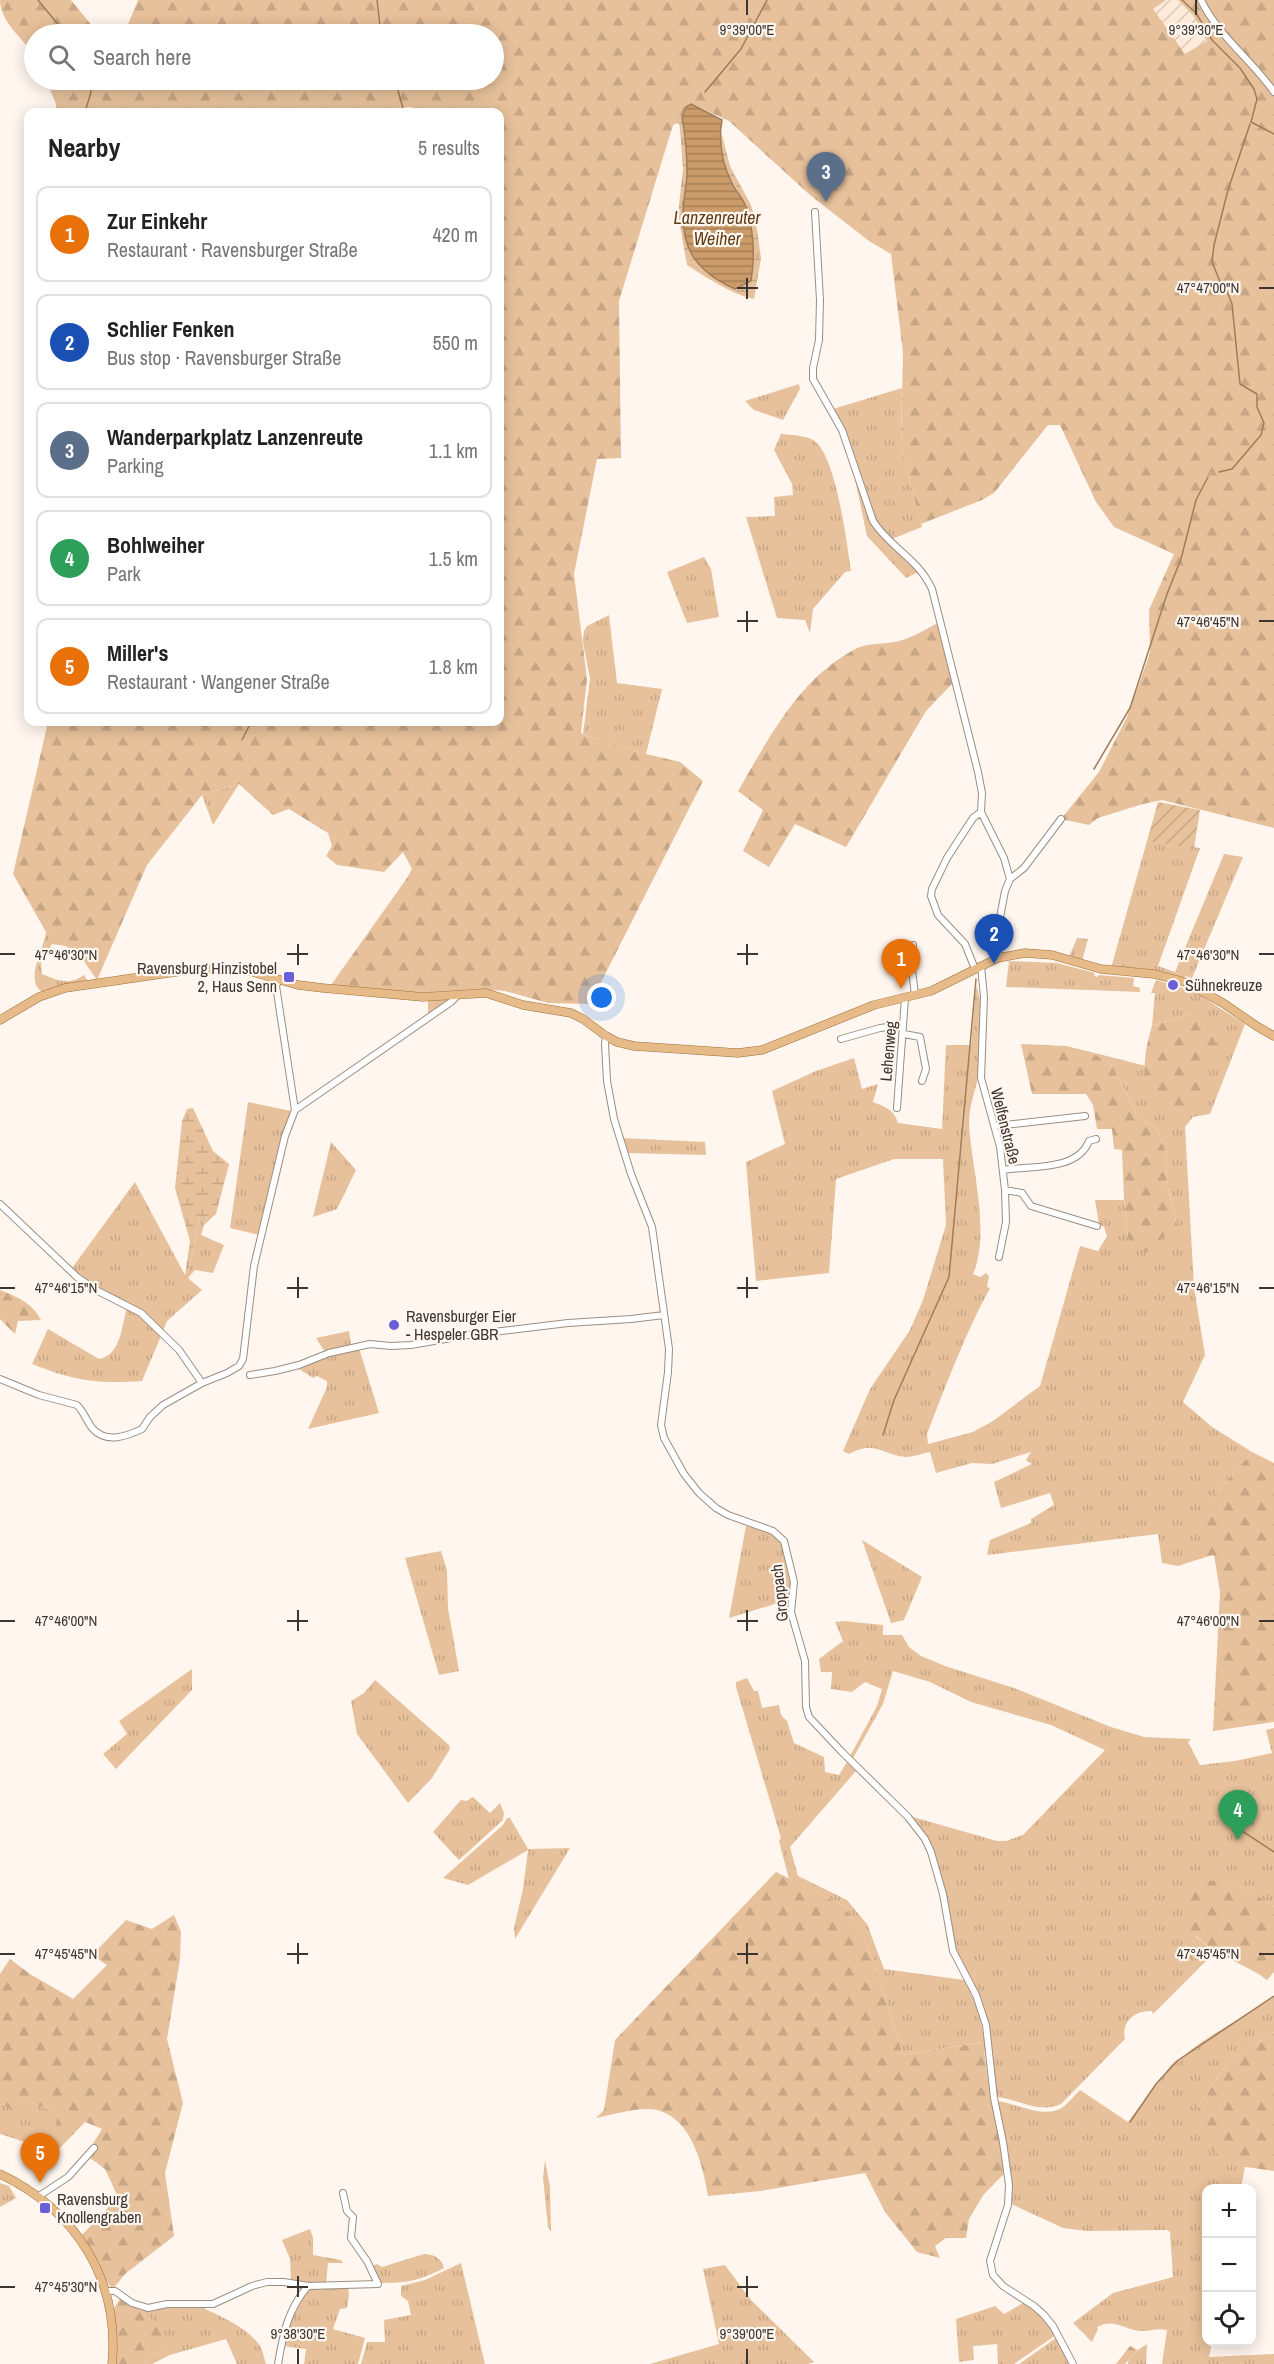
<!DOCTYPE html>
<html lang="en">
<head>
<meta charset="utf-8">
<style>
  body { margin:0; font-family:"Archivo Narrow",sans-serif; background:#f6f6f6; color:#222 }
  .controls { position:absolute; right:18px; bottom:18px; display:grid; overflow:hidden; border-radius:12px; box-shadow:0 3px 15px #0003 }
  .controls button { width:54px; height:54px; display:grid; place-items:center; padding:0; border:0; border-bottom:2px solid #e0e0e0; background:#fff; color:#222; font:30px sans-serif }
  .you { position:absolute; left:602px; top:998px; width:21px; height:21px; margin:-15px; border:4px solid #fff; border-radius:50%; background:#1a73e8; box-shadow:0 0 0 9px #1a73e833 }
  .badge { display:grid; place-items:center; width:39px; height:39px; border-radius:50%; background:#695fd9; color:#fff; font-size:20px; font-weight:700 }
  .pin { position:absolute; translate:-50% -50px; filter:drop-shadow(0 2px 3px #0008) }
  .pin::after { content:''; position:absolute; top:32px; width:21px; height:18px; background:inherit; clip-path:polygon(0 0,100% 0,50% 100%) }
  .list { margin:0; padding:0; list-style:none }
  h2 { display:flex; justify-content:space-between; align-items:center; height:78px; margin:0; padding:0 24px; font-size:26px }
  h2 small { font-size:20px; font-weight:400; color:#767676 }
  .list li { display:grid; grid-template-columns:39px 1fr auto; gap:18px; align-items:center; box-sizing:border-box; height:96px; margin:0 12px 12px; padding:0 12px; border:2px solid #e0e0e0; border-radius:12px }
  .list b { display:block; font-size:22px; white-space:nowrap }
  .list p { margin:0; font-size:20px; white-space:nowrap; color:#767676 }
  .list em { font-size:20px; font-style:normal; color:#767676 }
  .icon { flex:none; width:33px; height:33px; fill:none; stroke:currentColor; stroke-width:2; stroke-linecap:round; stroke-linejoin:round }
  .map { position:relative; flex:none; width:1274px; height:2364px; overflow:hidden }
  .search { position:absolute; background:#fff; box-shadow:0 3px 15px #0003; left:24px; top:24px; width:480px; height:66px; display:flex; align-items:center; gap:15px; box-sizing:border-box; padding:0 21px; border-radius:33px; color:#767676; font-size:22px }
  .panel { position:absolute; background:#fff; box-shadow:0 3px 15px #0003; left:24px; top:108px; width:480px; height:618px; border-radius:12px }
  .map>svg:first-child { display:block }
</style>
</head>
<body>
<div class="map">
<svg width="1274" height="2364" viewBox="0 0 1274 2364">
  <defs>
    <pattern id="industrial-furrows" width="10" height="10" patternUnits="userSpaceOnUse" patternTransform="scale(1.5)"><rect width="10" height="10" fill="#feead8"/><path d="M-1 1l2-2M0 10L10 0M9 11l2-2" fill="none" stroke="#dbc9ba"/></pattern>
    <pattern id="grass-tufts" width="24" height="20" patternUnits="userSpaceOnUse" patternTransform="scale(1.5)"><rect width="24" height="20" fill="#e7c19b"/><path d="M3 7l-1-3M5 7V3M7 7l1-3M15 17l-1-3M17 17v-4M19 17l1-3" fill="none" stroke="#c7a686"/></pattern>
    <pattern id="forest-firs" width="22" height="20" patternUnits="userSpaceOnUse" patternTransform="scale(1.5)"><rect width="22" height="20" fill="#e7c19b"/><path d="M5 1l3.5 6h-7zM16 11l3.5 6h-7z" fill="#c7a686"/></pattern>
    <pattern id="wetland-marsh" width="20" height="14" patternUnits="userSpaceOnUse" patternTransform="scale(1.5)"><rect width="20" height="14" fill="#e7c19b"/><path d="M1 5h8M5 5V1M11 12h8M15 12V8" fill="none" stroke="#c7a686"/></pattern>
    <pattern id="garden-furrows" width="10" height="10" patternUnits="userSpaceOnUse" patternTransform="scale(1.5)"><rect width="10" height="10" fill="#e7c19b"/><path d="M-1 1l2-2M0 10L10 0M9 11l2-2" fill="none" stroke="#c7a686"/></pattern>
    <pattern id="water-rules" width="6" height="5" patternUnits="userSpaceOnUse" patternTransform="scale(1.5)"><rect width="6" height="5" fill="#cb9b69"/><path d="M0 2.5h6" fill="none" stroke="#a67f57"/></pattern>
  </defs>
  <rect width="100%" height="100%" fill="#fff7ef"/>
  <path fill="url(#industrial-furrows)" d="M1166,0h12l15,15 14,27 -22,13 -33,-46z"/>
  <path fill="url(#grass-tufts)" d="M799,384l1,5 -17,31 -29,-10 -9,-9z
    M902,388l-1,59 21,80 -30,12c-27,-22 -29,-60 -41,-91 -5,-13 -11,-26 -18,-39z
    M781,434c10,1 22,1 32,6 23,13 34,104 38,131l-6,1 -32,37 -3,24 -5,-13 -28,-2 -31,-101 29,-1 -1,-19 19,-2 -1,-11 -18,-34z
    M849,451l19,63 53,57 -15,7 -39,-42z
    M704,557l7,12 8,48 -32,6 -20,-51z
    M609,615l8,68 45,6 -16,65 -63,-19 7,-57 -7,-35 1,-12 3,-5z
    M239,784l-26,41 -11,-30z
    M1147,841l53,7 -42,118 17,6 49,-118 19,3 -51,121 -7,-2 -2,3 -72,-11z
    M46,932l21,14 -15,-2 -11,19 1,11c14,6 28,12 42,1l3,5 -27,6 -18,6c-18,-12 2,-43 4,-60z
    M1077,938l11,1 -6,22 -13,-4z
    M1009,961l48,2 38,10 -1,3 3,1 2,-2 35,3 -1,8 7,2v4l-134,-5z
    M1156,980l37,11 52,33 -35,90 -17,3 -8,10 9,160 11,68 -22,47 29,25 40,25 -46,53v52l-28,9 -16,-3 -4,-29 -171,21 3,-15 41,-17v-4l23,-14 -4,-12 -49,15 -7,-26 38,-18 -6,-4 5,-8 -39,12 -20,-1 -36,10 -6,-21c-7,1 -17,5 -24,5 -24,-2 -30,-17 -57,-3l-6,-3 27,-62 40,-59 13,-30 23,-75 -3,-66h-49l-58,20 -7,94 -73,8 -10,-119 39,-18 -13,-53 44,-20 38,-13 8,31 16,-5 -5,18c12,5 21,7 25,21l44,6 4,-84h25l5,-59c8,17 6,68 3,87 -3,17 -10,32 -10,50 2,44 22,109 4,151l7,3 6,-4 3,3 -2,11 3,1c-25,46 -44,97 -63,146l1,10 45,-12 20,-11 47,-35 40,-140 18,5 9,-15 -3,-9 -5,-3 -4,-24h29l4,39 49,-14 -11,-45 1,-24 -10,-27 -19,-12 -26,-52 -21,-13 55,14 2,20 42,-72 -38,12 3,-33h-4z
    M428,998h19l2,2 -21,14z
    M248,1102l43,9 -32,124 -29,-7z
    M622,1138l83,4 1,13 -80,-2z
    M331,1142l25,28 -19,39 -24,8z
    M135,1182l50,93 5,-8 10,-51h7l-6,19 23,10 -11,28 -18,-3 -7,8 14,12 -35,31 -5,13 -19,-22 -48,-25 -23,-19z
    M127,1307l13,7 21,22 -19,45c-46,3 -67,0 -110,-17l16,-35 51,30c22,-3 23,-35 28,-52z
    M349,1331l2,13 -26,8 -9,-14z
    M359,1348l20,65 -71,16 19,-42v-6l-10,-5 -4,2 -14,-9 28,-13z
    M746,1526l21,5 16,12 9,41 -4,16 -59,18z
    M862,1540l60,37 -18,43 -13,3z
    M441,1551l6,19 1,38 11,63 -20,4 -34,-117z
    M844,1621l39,4v10h19l7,12 12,9 24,10 69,22 97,39 33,10 47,2 -3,3 12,23 35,-4 37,-8 -6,-23 8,-2v179c-25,-19 -41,-25 -72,-26l-6,56 19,15 -62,62 -1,-3c-17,-1 -31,11 -27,28l-64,65c-22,10 -41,-4 -63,-7l-2,-4 -7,-67 -5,-18 -28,-56 -23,-102 -20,-33 84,24h9l17,-6 82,-85 -54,-25 -80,-23 -41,-20 -37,-11 -10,33 -31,56 -3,-2 28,-52 5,-17 -17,-7 -13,10 -21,-3 1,-17h-11l-2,-13 24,-18 -8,-19z
    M192,1669v21l-76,79 -13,-15 24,-20 -8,-13z
    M747,1678l7,13h4l4,17 17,-3 2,10 6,6 7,22 30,14 1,15 14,3 8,-13 9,9 -66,76 8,29 49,24 20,24 17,45 80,11c14,25 20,49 22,77l-4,-15 -79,13 -29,-94 -13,-29 -17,-26 -55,-27 -10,-38 2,-3 -45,-151v-5z
    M375,1680l74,65 1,4 -18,29 -24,25 -51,-69 -6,-33 13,-8z
    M473,1797l17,16 10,-10 4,10 -1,7 -44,40 -26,-28 28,-32 5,1z
    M507,1818h3l18,31 42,-1 -55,91 -1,-11 9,-39 5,-39 -60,35 -25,-7 60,-53z
    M1274,1997v35l-46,30 -30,45 41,59h6l-4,22h-35v154h6l-3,15 65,-3v10h-112l5,-34c-8,-2 -16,1 -24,1 -17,0 -29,-14 -46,-4l1,2 -6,13 -19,-19 40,-30 60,-16 -3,-45 -3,-2 -80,1 -24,-3 -52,-24 1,-25 -15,-78c20,2 48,19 66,6 6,-5 12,-12 17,-17l48,32 43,-57 32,-24z
    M22,2099l37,14 -6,29 -19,-4 -3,6 -31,-10v-30l16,6z
    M545,2160l5,27 1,45 -3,-5 -5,-49z
    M0,2183l9,3 7,12 -16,9z
    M310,2229l3,9v17l28,5 2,3h-15l-2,21 -35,-4 -1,-21 -8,-19z
    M424,2254c9,0 18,4 20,14 -23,12 -35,15 -62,15l-10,-17 5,-2 5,3z
    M461,2263l24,101h-124l6,-22h18l-1,-22 27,-5 -3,-14 -7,-5v-10l24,-6z
    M725,2265l26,35 63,62 -6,2h-158l69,-20 -16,-75z
    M348,2286l1,9 -2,13 -7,1 -7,20 32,9 -7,26h-54l2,-15 -23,-3 11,-40 15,-17z
    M1023,2303l14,7 19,25 -42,29h-16l-1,-20 -24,2 1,14 -15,2 -3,-43 39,-13 9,8z
    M169,2306h37l-1,3c18,8 44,20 55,37 3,5 4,12 6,18h-29l-11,-25 -56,16 -18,9h-7l3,-7 20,-10 -12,-24 -14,-10 -2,-4z
    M1056,2338l14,26h-51z
    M1147,2344l-1,20h-18v-3l10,-11z"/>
  <path fill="url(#forest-firs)" d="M0,0h71l26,32 13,2h-76v20c-12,-15 -34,-33 -34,-54z
    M138,0h1028l-13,9 32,45 22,-13 -14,-26 -15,-15h96v828l-112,-28 -19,4 -45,14 -9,7 -28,-6 38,-47 28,-55 23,-64 -1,-43 25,-56 -60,-27 -18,-25 -36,-77h-12l-54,68 -12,7 -61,24 -20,-77 2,-94 -12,-99 -22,-13 -59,-46 -81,-74 -37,-17c-8,5 -13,12 -12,21l-3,-2 -4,2 -54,176 2,157 -24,1 -23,115 13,105 -6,53 2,3 63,19 34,8 23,19 -113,223 -42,-1 -43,-12 -26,-2 -60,4 -88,-8 76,-107 5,-9 -9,-17 -19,20 -47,-7 -11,-9 6,-10 -4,-13 -39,-24 -16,6 -34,-31 -37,11 -55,70 -50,115 -16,-23 -35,-25 -33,-58 35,-152h452v-610h-84l-4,-5 -13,1 -2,4h-341v-8l-10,-24h448v-46h-370z
    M940,622l12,62 -26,27 -80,136 -51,-23 -26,43 -26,-16 20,-41 -25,-19c31,-53 61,-113 119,-143 13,-6 31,-3 46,-8 12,-4 25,-12 37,-18z
    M1190,1014l30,20 -28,78 -10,16c-9,-9 -21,-17 -28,-27 -15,-22 -9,-52 -2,-75z
    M1021,1044l45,2 25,6 21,13 26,52 19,12 10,27 -1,24 11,45 -32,28 -17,-14 -4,-39 -2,-50 -8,-1 -2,-20h-15l-4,-24 -7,-11h-54z
    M0,1290c17,7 32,12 41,30l-23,1 -3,13 -15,-15z
    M1252,1452l22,11v259l-61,9 7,-139 -6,-37 -8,2v-52z
    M776,1872l68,34 17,26 13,29 29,94 80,-13 7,54 10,36 6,40 -22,22 -15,25 -3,19h-20l-11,8 5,12 -23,-6 -32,-40 -20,-39 -104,18 -53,5c-5,-33 -19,-87 -61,-87 -17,0 -35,6 -51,9l8,-8 11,-70z
    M1202,1880c31,2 47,8 72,27v65l-7,8c-24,-20 -97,-37 -81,-83 3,-5 11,-12 16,-17z
    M174,1915l7,17 -1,27 -13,80 16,64 -18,70 9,63 -49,38 -12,15c-6,-4 -26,-44 -31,-54l36,-38 -13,-28 -19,-14 16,-26 -17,-7 -27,28 -6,-2 6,-35 -36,-14 -6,12 -16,-7v-130l10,-15 20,15 43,25 34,-34 -15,-10 34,-35 26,9z
    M1274,2032v139l-35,-5 -26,-15 -15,-32v-12l30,-45z
    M122,2295l17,11 3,7 14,10 12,15v9l-20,10 -3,7h-33v-52z
    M1130,2346l8,4 -13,14h-9z"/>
  <path fill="url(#wetland-marsh)" d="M682,116c3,18 5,37 5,56 0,32 -12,68 13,95 7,7 18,13 27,18l19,-80c-15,-22 -24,-44 -27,-70h3l8,31 21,39 5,18 5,35 -7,41c-25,-6 -45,-20 -67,-34l-9,-51 5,-46 -4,-50z
    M193,1108l20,43 16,13 -13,50 -12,11 3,-8 -7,-1 -10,51 -5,8 5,-34 -15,-53 7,-67 5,-12z"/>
  <path fill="url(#garden-furrows)" d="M1158,802l42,8 -6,38 -47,-7z"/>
  <path fill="url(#water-rules)" stroke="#a07d58" stroke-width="1.5" d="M691,104l31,16c-4,22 0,43 10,63 4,9 11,15 14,24 8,24 9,50 5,74l-16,8c-42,-19 -56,-43 -51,-89 1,-9 3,-19 3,-28 0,-19 -2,-38 -5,-56l4,-9z"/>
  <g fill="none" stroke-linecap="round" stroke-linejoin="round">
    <path stroke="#a07d58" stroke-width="1.5" d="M38,0l28,34
      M377,0l4,34
      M1182,0l14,13 16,27 28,28 14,21 3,10 -6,23 23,12
      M395,80l9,32
      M705,92l36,-43 26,-49
      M85,112l6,-20 -2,-12
      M1221,284l-9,-22 2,-17 14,-55 22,-66
      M1219,472l13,-3 29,-34 3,-12 -7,-16v-13l-17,-10 -8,-80 -6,-15
      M242,740l9,-18
      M1094,769l36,-61 37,-114 14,-35 15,-59 12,-23
      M883,1435l11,-35 55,-123 27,-298
      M1233,1825l41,27
      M1130,2122l26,-38 21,-23 97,-65"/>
    <g stroke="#9a8e83" stroke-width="8">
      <path id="minor" d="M1201,0c17,36 51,60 73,92
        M815,212l5,88 -1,40 -6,28v11l29,51 31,91c17,27 44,36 59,68l46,183 4,21 -1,19 23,46 6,21 -5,12 -7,37v30
        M1010,879l14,-11 37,-49
        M913,945l-1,25 3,25
        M981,966l3,31 -3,81 19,69 5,43 17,3 9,13 66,20
        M975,969l-10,-25 -27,-29 -7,-19 1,-7 15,-31 26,-40 8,-6
        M278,981l-2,5 19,124
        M904,1034l16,3 6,32 -4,12
        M606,1036l-1,8 2,37 7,38 17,55 21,53 17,122 -1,23 -7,53 3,13 20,36 15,19 17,15 12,7 45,16 11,10 10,41 -3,30 14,49 1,46 3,10 33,35 66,65 17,22 6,13 12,42 10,57 23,44 10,30 8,73 9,44 6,43 -1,20 -18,56 3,14 10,11 31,20 10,9 9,11 20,38
        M841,1039l39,-11 23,-3
        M897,1108l8,-110
        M995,1126l90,-10
        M1004,1170c26,-5 73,2 85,-29l7,-2
        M0,1204l77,73 17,12 47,24 38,37 23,33
        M999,1257l7,-35 -1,-32
        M250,1375l25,-4 24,-6 30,-12 41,-9 21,2 20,-1 57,-10 100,-12 63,-4 33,-4
        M0,1379l39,16 38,10c7,7 10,17 16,24 14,15 34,7 49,0l8,-12 13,-12 39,-22 25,-10 12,-7 4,-7 11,-93 31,-130 10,-26 156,-108 7,-7
        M39,2196l29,-19 26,-29
        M106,2291h9l17,12 16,5 19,-4h46l39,-18 15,-4h17l24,4 70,-2 -11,-23 -16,-23 2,-21 -6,-6 -4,-18
        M278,2364c5,-30 10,-55 30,-78"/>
    </g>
    <g stroke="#a06f38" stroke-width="9">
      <path id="major" d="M0,1020l39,-23 26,-9 131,-19 36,-1 14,2 52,15 25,3 100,9 63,-4 37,12 48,8 12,6 23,17 11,6 17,4 104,7 24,-3 112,-45 57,-14 67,-33 27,-5 27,2 49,14 53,5 31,8 38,21 35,24 16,9
        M0,2174c76,36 120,106 112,190"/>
    </g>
    <use href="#minor" stroke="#fff" stroke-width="6"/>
    <use href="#major" stroke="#e6bb89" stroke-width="8"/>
  </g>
  <path fill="none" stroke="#3b3631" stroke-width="2" d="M747,0v15M1196,0v15M747,278v21M737,288h21M1259,288h15M747,611v21M737,621h21M1259,621h15M298,944v21M747,944v21M0,954h15M287,954h21M737,954h21M1259,954h15M298,1277v21M747,1277v21M0,1288h15M287,1288h21M737,1288h21M1259,1288h15M298,1610v21M747,1610v21M0,1621h15M287,1621h21M737,1621h21M1259,1621h15M298,1943v21M747,1943v21M0,1954h15M287,1954h21M737,1954h21M1259,1954h15M298,2276v21M747,2276v21M0,2287h15M287,2287h21M737,2287h21M298,2349v15M747,2349v15"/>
  <g fill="#695fd9" stroke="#fff7ef" stroke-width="2">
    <rect x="283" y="971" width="12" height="12" rx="3"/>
    <circle cx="1173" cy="985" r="6"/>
    <circle cx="394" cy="1325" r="6"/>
    <rect x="39" y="2202" width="12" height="12" rx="3"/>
  </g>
  <g text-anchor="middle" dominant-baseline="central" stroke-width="4.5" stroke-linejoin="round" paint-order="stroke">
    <g font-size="16" fill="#3b3631" stroke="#fff7ef" text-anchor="start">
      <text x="277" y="968" text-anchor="end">Ravensburg Hinzistobel<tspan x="277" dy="18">2, Haus Senn</tspan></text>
      <text x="1185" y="985">Sühnekreuze</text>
      <text x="406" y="1316">Ravensburger Eier<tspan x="406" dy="18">- Hespeler GBR</tspan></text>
      <text x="57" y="2199">Ravensburg<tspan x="57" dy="18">Knollengraben</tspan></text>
    </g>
    <g font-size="16" fill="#3b3631" stroke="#fff7ef">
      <text transform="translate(888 1051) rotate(-85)">Lehenweg</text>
      <text transform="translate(1006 1126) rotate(76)">Welfenstraße</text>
      <text transform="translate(779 1593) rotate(-96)">Groppach</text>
    </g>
    <g font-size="18" font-style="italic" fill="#5f3e17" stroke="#fff7ef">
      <text x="717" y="217">Lanzenreuter<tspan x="717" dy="21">Weiher</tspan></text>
    </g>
  </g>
  <g font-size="15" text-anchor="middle" fill="#3b3631" stroke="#fff7ef" stroke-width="4.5" stroke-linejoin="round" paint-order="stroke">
    <text x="747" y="35">9°39'00"E</text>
    <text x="1196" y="35">9°39'30"E</text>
    <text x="1208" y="293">47°47'00"N</text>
    <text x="1208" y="627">47°46'45"N</text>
    <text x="66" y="960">47°46'30"N</text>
    <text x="1208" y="960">47°46'30"N</text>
    <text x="66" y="1293">47°46'15"N</text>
    <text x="1208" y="1293">47°46'15"N</text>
    <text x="66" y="1626">47°46'00"N</text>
    <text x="1208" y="1626">47°46'00"N</text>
    <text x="66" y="1959">47°45'45"N</text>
    <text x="1208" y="1959">47°45'45"N</text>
    <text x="66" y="2292">47°45'30"N</text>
    <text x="298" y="2339">9°38'30"E</text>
    <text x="747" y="2339">9°39'00"E</text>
  </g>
</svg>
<div class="controls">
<button>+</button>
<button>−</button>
<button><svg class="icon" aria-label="locate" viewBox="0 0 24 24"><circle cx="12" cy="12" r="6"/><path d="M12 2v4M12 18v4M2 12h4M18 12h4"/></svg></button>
</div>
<div class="you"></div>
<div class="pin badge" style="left:901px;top:989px;background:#e8710a">1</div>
<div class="pin badge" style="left:994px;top:964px;background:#1a4fb4">2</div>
<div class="pin badge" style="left:826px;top:202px;background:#5c6f8a">3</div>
<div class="pin badge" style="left:1238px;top:1840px;background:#2e9e5b">4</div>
<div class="pin badge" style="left:40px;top:2183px;background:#e8710a">5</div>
<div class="search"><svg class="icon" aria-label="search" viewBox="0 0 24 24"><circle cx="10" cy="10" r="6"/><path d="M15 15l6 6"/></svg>Search here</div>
<section class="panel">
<h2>Nearby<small>5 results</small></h2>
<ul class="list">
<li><span class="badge" style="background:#e8710a">1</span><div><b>Zur Einkehr</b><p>Restaurant · Ravensburger Straße</p></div><em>420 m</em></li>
<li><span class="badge" style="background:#1a4fb4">2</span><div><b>Schlier Fenken</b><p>Bus stop · Ravensburger Straße</p></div><em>550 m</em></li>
<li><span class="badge" style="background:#5c6f8a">3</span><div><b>Wanderparkplatz Lanzenreute</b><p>Parking</p></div><em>1.1 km</em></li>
<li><span class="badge" style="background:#2e9e5b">4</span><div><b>Bohlweiher</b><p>Park</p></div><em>1.5 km</em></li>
<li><span class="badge" style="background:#e8710a">5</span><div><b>Miller's</b><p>Restaurant · Wangener Straße</p></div><em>1.8 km</em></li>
</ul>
</section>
</div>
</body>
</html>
